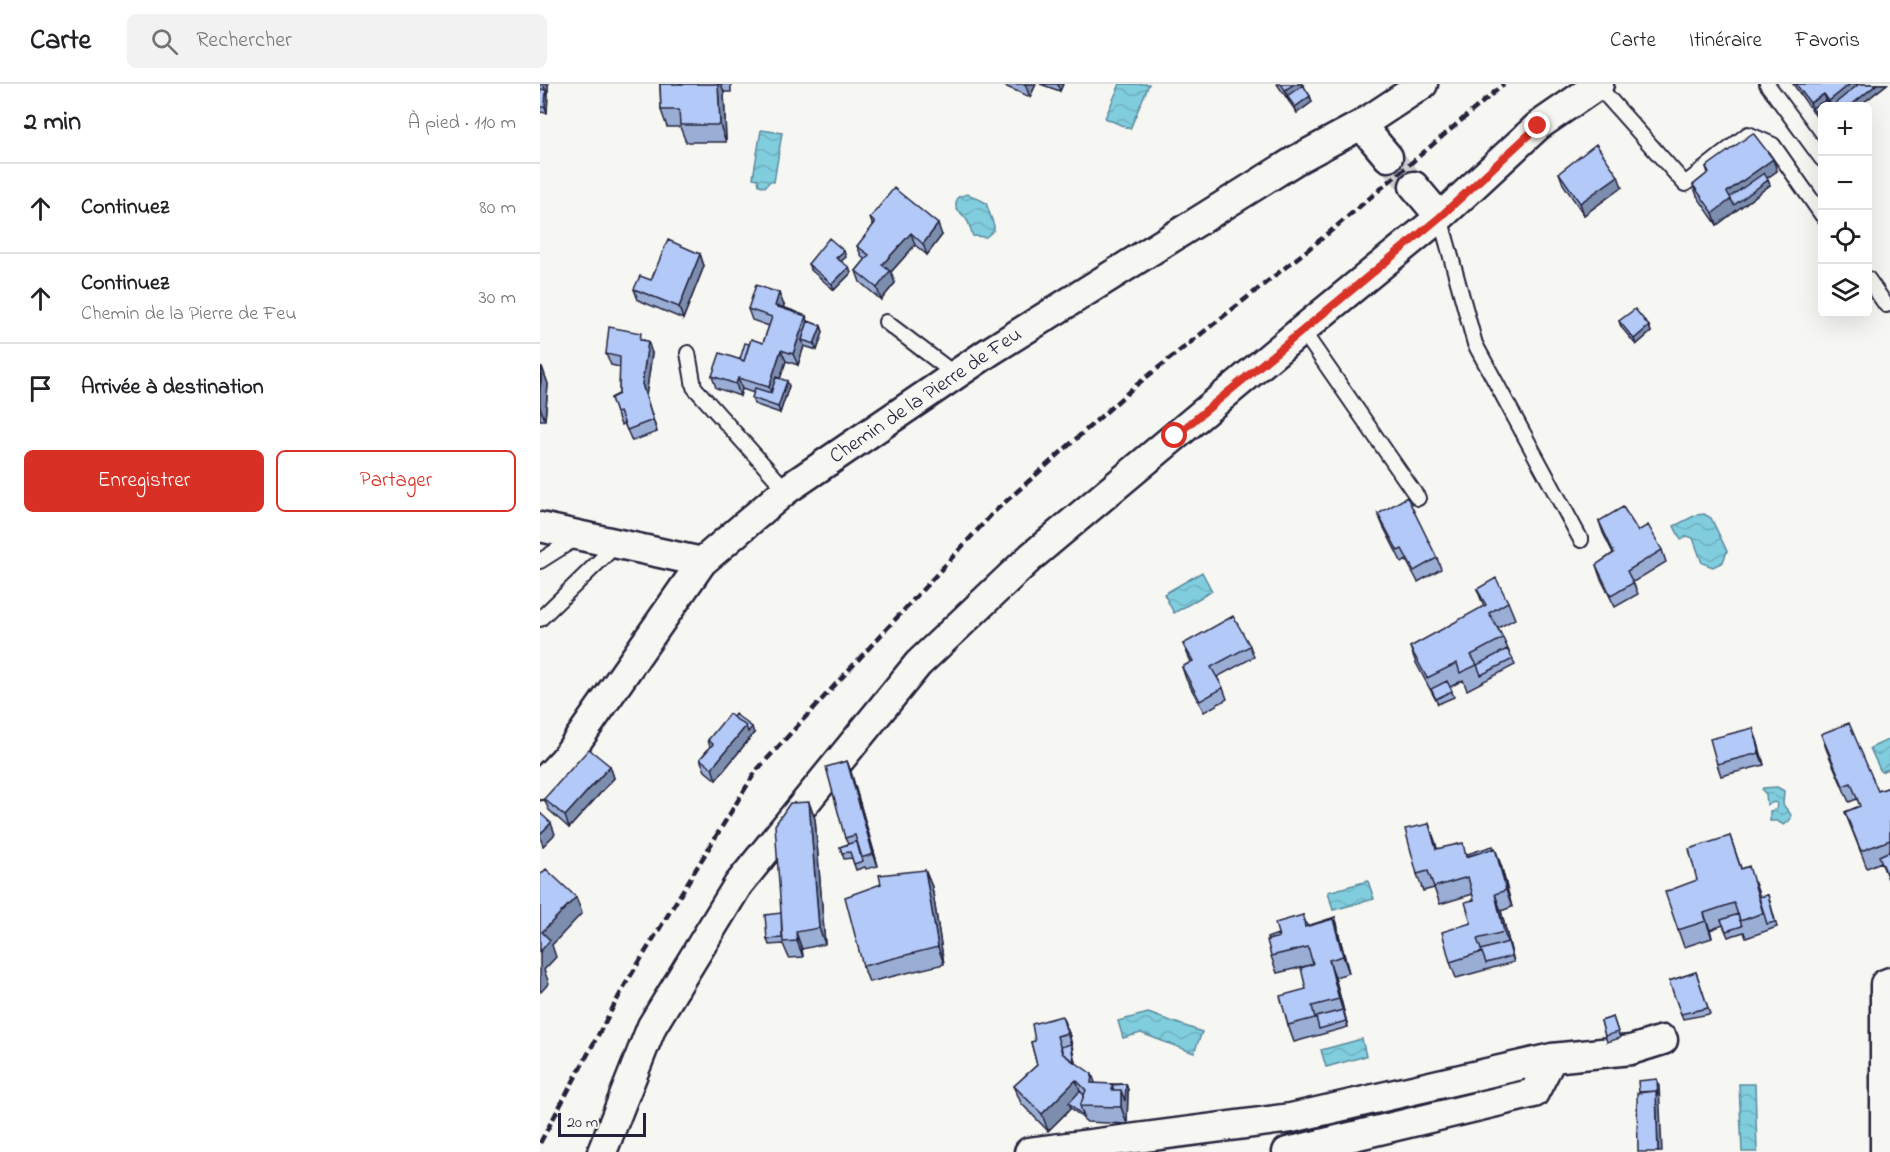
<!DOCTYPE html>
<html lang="fr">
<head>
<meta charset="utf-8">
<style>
  body { margin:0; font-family:"Indie Flower",sans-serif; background:#f2f2f2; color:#202124 }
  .controls { position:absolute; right:18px; top:18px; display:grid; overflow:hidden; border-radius:9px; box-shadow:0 6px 24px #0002 }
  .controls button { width:54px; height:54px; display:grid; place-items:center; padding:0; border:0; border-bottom:2px solid #e0e0e0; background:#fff; color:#202124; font:30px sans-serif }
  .scale { position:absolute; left:18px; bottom:15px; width:88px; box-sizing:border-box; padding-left:6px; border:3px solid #22223b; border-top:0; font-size:16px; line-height:21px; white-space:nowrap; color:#22223b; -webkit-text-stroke:4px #f6f6f2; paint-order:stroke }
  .stop { position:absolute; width:18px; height:18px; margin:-14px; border:4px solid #d93025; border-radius:50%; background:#fff }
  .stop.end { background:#d93025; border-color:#fff; box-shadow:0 2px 6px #0008 }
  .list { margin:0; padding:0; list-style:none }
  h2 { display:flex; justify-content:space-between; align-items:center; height:78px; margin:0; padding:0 24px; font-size:26px }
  h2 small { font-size:20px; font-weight:400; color:#757577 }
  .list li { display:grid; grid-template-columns:39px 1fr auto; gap:18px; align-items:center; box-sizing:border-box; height:90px; padding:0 24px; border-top:2px solid #e0e0e0 }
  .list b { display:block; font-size:22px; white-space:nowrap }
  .list p { margin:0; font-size:20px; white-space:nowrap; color:#757577 }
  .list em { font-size:20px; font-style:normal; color:#757577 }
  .actions { display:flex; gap:12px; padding:18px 24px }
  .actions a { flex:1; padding:14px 0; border:2px solid #d93025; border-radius:9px; text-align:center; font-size:21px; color:#d93025 }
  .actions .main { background:#d93025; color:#fff }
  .icon { flex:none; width:33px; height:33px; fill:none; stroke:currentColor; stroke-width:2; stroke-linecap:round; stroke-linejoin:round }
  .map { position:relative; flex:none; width:1350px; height:1068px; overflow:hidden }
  header { display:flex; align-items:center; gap:36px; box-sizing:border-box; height:84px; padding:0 30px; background:#fff; border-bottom:2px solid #e0e0e0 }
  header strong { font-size:28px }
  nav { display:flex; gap:33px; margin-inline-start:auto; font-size:21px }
  .search { width:420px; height:54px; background:#f2f2f2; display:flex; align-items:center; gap:15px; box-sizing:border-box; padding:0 21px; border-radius:9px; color:#757577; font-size:22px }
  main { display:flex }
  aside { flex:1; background:#fff }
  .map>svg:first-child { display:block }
</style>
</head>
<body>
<header>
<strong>Carte</strong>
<div class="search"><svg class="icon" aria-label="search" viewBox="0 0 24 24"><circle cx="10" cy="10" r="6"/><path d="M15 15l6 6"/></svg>Rechercher</div>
<nav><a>Carte</a><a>Itinéraire</a><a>Favoris</a></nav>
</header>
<main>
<aside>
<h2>2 min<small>À pied · 110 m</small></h2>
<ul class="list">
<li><svg class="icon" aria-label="ahead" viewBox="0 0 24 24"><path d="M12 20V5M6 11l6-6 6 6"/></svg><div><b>Continuez</b></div><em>80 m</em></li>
<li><svg class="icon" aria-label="ahead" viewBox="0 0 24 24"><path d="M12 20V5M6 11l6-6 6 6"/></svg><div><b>Continuez</b><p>Chemin de la Pierre de Feu</p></div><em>30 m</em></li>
<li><svg class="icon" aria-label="arrive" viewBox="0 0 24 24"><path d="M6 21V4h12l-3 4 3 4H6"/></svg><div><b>Arrivée à destination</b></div></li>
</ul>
<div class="actions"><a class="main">Enregistrer</a><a>Partager</a></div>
</aside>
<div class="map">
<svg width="1350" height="1068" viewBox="0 0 1350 1068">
  <defs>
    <pattern id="water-waves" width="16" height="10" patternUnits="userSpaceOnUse" patternTransform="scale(1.5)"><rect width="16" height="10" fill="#80cdde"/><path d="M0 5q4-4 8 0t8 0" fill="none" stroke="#6eb0bf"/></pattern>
  </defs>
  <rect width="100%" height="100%" fill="#f6f6f2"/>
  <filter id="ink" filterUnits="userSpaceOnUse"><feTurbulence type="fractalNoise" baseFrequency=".0167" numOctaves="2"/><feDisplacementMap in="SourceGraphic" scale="12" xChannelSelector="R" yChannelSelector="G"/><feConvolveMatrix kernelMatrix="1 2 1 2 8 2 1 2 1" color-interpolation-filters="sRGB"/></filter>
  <g filter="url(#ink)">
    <path fill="url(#water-waves)" stroke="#5a899d" stroke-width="1.5" d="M580,0h29l-19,45 -25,-11z
      M221,46l21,3 -8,49 -4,-1 -5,6 -6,-2 -1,-6 -5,-1z
      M427,110l10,4 9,5 8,23v4l-8,7 -13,-1c-3,-5 -2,-9 -5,-14 -5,-12 -17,-8 -10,-25z
      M1164,430l7,4 16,33 -4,11 -10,5 -11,-4 -9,-25 -6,-2 -6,4 -7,-14 22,-11z
      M662,488l10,19 -38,22 -10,-19z
      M1350,655v29l-9,4 -11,-24z
      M1237,703l7,4 -1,13c5,9 15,12 1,21l-7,-4h-7v-10l6,-1 1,-6 -3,-2 -7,3 -1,-11 -4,-4 1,-2z
      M828,797l6,18 -41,11 -5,-18z
      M608,929l54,19 -8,21 -53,-20 -18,5 -5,-17z
      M822,955l4,17 -40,11 -5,-17z
      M1199,1000h16l2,68h-15z"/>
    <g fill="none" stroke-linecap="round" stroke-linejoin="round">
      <path stroke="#cccccd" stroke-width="28" stroke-dasharray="28 14" stroke-linecap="butt" d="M848,73l26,29"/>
      <g stroke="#22223b" stroke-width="18">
        <path id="lane" d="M1227,0l55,75
          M1057,1l88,99 63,-50 25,11 49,70
          M900,133l35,127 106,196
          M1328,195l18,26
          M346,238l70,53
          M762,246l116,168
          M148,269l6,34 92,103
          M0,477l38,-24
          M0,535l77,-75"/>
      </g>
      <g stroke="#22223b" stroke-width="33">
        <path id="street" d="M821,41l27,32
          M874,102l26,31
          M0,443l162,35
          M0,701l24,-25 138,-198 84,-72 203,-138 307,-192 65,-35 62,-41
          M62,1068l50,-126 86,-141 180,-221 114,-108 270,-226 138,-113 98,-91 61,-42
          M489,1068l262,-34 261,-60 79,-8 32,-10
          M747,1068l247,-59 18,-35
          M1345,1068v-168l5,-2"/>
      </g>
      <use href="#lane" stroke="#f6f6f2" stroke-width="14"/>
      <use href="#street" stroke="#f6f6f2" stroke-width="28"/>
      <path stroke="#22223b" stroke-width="4.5" stroke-dasharray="9 4.5" stroke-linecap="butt" d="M0,1059l85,-158 131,-214 237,-258 141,-126 191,-151 179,-152"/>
    </g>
    <path fill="#9aadd5" stroke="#22223b" stroke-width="1.5" d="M0,0h8l-1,29 -7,-1z
      M120,0h71v8h-7l2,50h-40l-6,-15h-13l-6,-17z
      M460,0h36l-6,13z
      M500,0h23l-3,7z
      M737,0h25l8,12 2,6 -15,11z
      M1253,0h94l-28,22h-37v19z
      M1233,75l4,12 -10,7 3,7 -53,40 -20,-29 -4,-11 15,-12 -2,-6z
      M1019,89l63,14 -38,28 -21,-31z
      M330,134l72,17 -15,20 -12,-10 -24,27 4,11 -14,17 -21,-18 -4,-11 9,-11 -3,-3 -5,-11 16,-20z
      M160,170l4,12 -21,53 -45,-19 -4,-11z
      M306,173l-5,4 10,12 -17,17 -23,-20 -3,-6z
      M244,221l-1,2 23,9 2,5 13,5 2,6 -6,18 -13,-4 -6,19 -12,-4 -6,18 9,7 -9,27 -26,-9 -2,-6 2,-5 -12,-4 -2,7 -24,-8 -4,-12 28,-17 9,-15 14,-1 6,-17 -17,-6 -4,-11z
      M1079,237l30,5 2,6 -15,13 -15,-18z
      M104,256l8,13 -6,43 11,36 -25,9 -8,-18 -3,2 -10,-27 8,-4 1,-27 -9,-2 -5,-11z
      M0,283h2l6,17 -3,36h-5z
      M838,430l59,44 4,11 -23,13 -12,-22 -4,3 -19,-37z
      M1059,437l39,10 24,19 4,12 -33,20 5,12 -23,13 -15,-30 -4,-12 17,-12 -10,-20z
      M937,505l31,13 7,17 -17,9 5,10 12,27 -48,25 -4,-10 -13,7 4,10 -16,7 -22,-41 -6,-16 74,-40z
      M643,560l67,2 4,11 -37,20 6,11 4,11 -23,13 -18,-33 -4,-12 9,-5z
      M214,649l-38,47 -11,-9 -5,-12 10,-12 -2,-7z
      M1281,650l57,57 12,-4v97l-9,-22 -14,6 -22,-56 15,-6 -3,-7 -8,3 -22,-51z
      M1217,656l7,25 -43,11 -4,-12z
      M307,677l4,11 27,94 -12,3 -1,-2 -9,3 -4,-12 -8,1 -4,-12 8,-3 -3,-6z
      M70,682l4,12 -45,50 -20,-18 -5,-11z
      M275,735l10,125 -23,5 1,8 -14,1 -6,-14 -14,1 -2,-6 14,-26z
      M889,740l8,25 30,5 34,11 11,42 -11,4 13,51 -58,16 -6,-16 21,-39 3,-23 -1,-6 -33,10 -6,-16 -11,3 -6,-17z
      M1190,752l11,32 14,15 5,14 8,-2 9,32 -31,11 -2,-6 -16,5 -5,-12 -13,5 2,8 -28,9 -6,-17 19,-50z
      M385,786l7,17 12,77 -75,18 -6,-16z
      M763,831l4,11 30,-3 2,12 10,38 -14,4 13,50 -54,15 -6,-17 18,-36 4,-24 -33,8 -6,-17 7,-22z
      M1156,888l14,42 -27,5 -14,-38z
      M1073,933l7,21 -13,4 -6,-21z
      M529,949l6,29 20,22h31l2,6 -1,34 -40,-2 -16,-14 -23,23 -27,-28 -7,-17 23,-21 -6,-23z"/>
    <path fill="#7d8dae" stroke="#22223b" stroke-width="1.5" d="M3,0h5v12z
      M178,0h3l3,8 2,50 -6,-17z
      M485,0h11l-6,13z
      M518,0h5l-3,7 -2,-6z
      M754,0h8l3,7 -18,5 2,6 -4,-12z
      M1310,0h19l-28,22h-10l-2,-5z
      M1337,0h10l-28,22h-9z
      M6,6l2,6 -1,17 -2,-6z
      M1284,10l4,11 -16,3 -2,-5z
      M770,12l2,6 -15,11 -2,-6z
      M1233,75l4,12 -44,31 35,-22 2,5 -53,40 -4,-12 14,-21z
      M1078,92l4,11 -38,28 -4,-12z
      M398,140l4,11 -15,20 -4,-11z
      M371,149l4,12 -24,27 4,11 -14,17 -4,-12 5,-23z
      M304,167l2,6 -8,7 -2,-6z
      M160,170l4,12 -21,53 -4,-12z
      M309,183l2,6 -17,17 -2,-6z
      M239,209l5,12 -3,8 -6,-7z
      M266,232l4,11 -8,13 2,6 -6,19 -5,-11z
      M281,242l2,6 -6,18 -3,-6z
      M1109,242l2,6 -15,13 -2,-6z
      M108,257l4,12 -6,43 11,36 -15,-48z
      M241,266l5,11 -13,38 -4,-12z
      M2,283l6,17 -3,36 -5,-13v-17z
      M198,294l4,11 -2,7 -4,-12z
      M247,297l2,5 -9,27 -2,-6z
      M206,642l6,1 2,6 -38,47 -4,-12z
      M1213,644l4,12 7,25 -5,-12z
      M307,677l4,11 27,94 -5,-12z
      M70,682l4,12 -45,50 -4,-12z
      M269,718l6,17 10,125 -6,-16z
      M11,739l4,11 -12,12 -3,-9v-3z
      M889,740l6,17 7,25 -6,-17z
      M955,764l6,17 11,42 -6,-17z
      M385,786l7,17 12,77 -6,-17z
      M955,810l6,17 13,51 -10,-30z
      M36,813l6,16 -30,32 4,12 -12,13 5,13 -8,9 -1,-2v-38l2,-20z
      M1164,829l6,17 2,8 -6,-17z
      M795,833l2,6 2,12 10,38 -6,-17 -10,-37z
      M256,848l6,17 1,8 -6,-16z
      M789,876l6,17 13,50 -9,-28z
      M522,932l7,17 4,17 -6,-17z
      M552,990l6,17 -7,-8z
      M1117,995l2,6 3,67h-4l-2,-61z
      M536,996l6,17 -13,6 2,5 -23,23 -6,-17z
      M586,1000l2,6 -1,34 -6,-17v-17z"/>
    <path fill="#b3c9f8" stroke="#22223b" stroke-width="1.5" d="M120,0h58l2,41h-40l-1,-15h-18z
      M741,0h13l-9,6z
      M1256,0h54l-21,17 -5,-7 -14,9z
      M1319,0h18l-27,22h-18z
      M763,1l7,11 -15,11 -8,-11z
      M0,5l6,1 -1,17h-5z
      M1286,16l5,6h-9v16l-10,-14z
      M1213,49l20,26 -46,33 4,7 -18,14 -20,-28 16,-13 -3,-5z
      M1056,60l22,32 -38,27 -21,-30z
      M1224,89l4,7 -34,25 -4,-8z
      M354,104l44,36 -15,20 -12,-11 -29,32 8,6 -13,17 -21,-17 13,-16 -12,-9 18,-23 -5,-5z
      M289,154l15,13 -8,7 13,9 -17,17 -24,-20z
      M128,156l32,14 -21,53 -45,-18 6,-13 11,4z
      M216,201l23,8 -4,13 31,10 -13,38 -12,-4 -12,37 -31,-9 -2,6 -24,-8 8,-23 24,8 7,-22 12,4 9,-26 -24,-8z
      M239,222l18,6v1l-18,-6z
      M1095,225l14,17 -15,13 -15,-18z
      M268,237l13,5 -7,18 -12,-4z
      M69,243l32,6 -1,7 8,1 -6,43 11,36 -26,10 -7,-18 -4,1 -5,-15 8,-4 1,-37 -14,-3z
      M205,259l4,1 -5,17 -4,-2z
      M0,283h2l-2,23z
      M236,293l11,4 -9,26 -26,-9 3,-10 16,5z
      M867,413l30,61 -23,13 -12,-22 -4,2 -20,-37z
      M1083,423l15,24 10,-6 14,25 -35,21 6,12 -22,13 -15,-31 18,-12 -15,-32z
      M956,494l12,24 -19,11 14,25 -32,17 6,10 -17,8 -3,-10 -30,15 -17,-31 76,-42 -9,-16z
      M693,532l17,30 -39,21 12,21 -23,13 -18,-34 11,-6 -10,-17z
      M967,565l6,10 -32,16 -4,-10z
      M907,597l5,10 -16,8 -5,-10z
      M189,630l17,12 -34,42 -12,-9 13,-15 -5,-4z
      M195,630l17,13 -4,5 -2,-6 -13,-9z
      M1309,639l29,68 12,-4v53l-29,11 -16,-39 15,-6 -9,-23 -8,3 -22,-52z
      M1213,644l6,25 -42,11 -7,-25z
      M49,665l21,17 -45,50 -21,-17z
      M307,677l26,93 -12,4 -6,-23 -10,3 -19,-71z
      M269,718l10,126 -23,4 1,9 -14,1 -8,-117 15,-22z
      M0,729l11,10 -11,11z
      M889,740l7,25 27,-6 3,14 29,-9 11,42 -11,4 9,38 -27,7 5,13 -32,10 -8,-30 29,-9 -6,-21 9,-2 -6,-23 -34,10 -6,-16 -11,3 -12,-45z
      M1190,752l11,33 8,-3 14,47 -23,8 -6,-18 -30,10 2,8 -28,9 -13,-38 32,-12 -8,-31z
      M317,757l6,20 -9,3 -4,-12 -8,1 -2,-6z
      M953,762l1,3 -27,7v-2z
      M1350,767v30l-11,-25z
      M6,785l30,28 -34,35 8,8 -10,12v-77z
      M385,786l13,77 -75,19 -18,-69 36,-13 -2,-9z
      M1228,811l7,27 -8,2 -8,-27z
      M241,829l1,25 -15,1 -2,-24z
      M1198,830l4,12 -16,5 -5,-11z
      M763,831l2,12 28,-8 10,37 -14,4 10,39 -27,7 3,12 -27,7 -8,-29 26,-7 -5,-21 12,-4 -5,-17 -37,9 -4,-16 12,-3 -4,-14z
      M795,833l2,12 -4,-10 -26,7z
      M738,850l1,3 -11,3 -1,-2z
      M968,858l4,14 -26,7 -5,-13z
      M1156,888l12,36 -27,6 -12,-33z
      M803,926l3,11 -27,8 -3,-12z
      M522,932l5,17 -10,3 5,17 30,21 -1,9 21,1v6h9v17l-41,-1 6,-16 -10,-10 -34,34 -28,-28 23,-21 -6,-23 4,-1 -3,-17z
      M1073,933l5,15 -13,4 -4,-15z
      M531,960l3,18 -11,-8 -2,-7z
      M1117,995l1,17 -2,-5 -17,1 -1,-11z
      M586,1000l-1,17 -4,-11h-7l-2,-5z
      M540,1007l4,4 -4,11 4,11 -15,-14z
      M1116,1007l2,61h-20l-1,-59z"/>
  </g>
  <g fill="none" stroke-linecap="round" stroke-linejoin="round" filter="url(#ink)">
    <path stroke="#d93025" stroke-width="8" d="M635,352l265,-219 98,-91"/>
  </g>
  <g text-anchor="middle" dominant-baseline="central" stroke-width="5" stroke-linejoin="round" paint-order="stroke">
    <g font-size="21" fill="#22223b" stroke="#f6f6f2">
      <text transform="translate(386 312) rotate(-34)">Chemin de la Pierre de Feu</text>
    </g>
  </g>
</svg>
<div class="controls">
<button>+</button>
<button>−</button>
<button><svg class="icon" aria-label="locate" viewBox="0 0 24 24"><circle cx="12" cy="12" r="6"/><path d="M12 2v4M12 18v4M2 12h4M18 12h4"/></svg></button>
<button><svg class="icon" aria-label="layers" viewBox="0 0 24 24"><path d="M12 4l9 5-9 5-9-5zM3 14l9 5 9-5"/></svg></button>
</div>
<div class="scale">20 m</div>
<div class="stop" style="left:635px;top:352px"></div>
<div class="stop end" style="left:998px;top:42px"></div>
</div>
</main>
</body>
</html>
